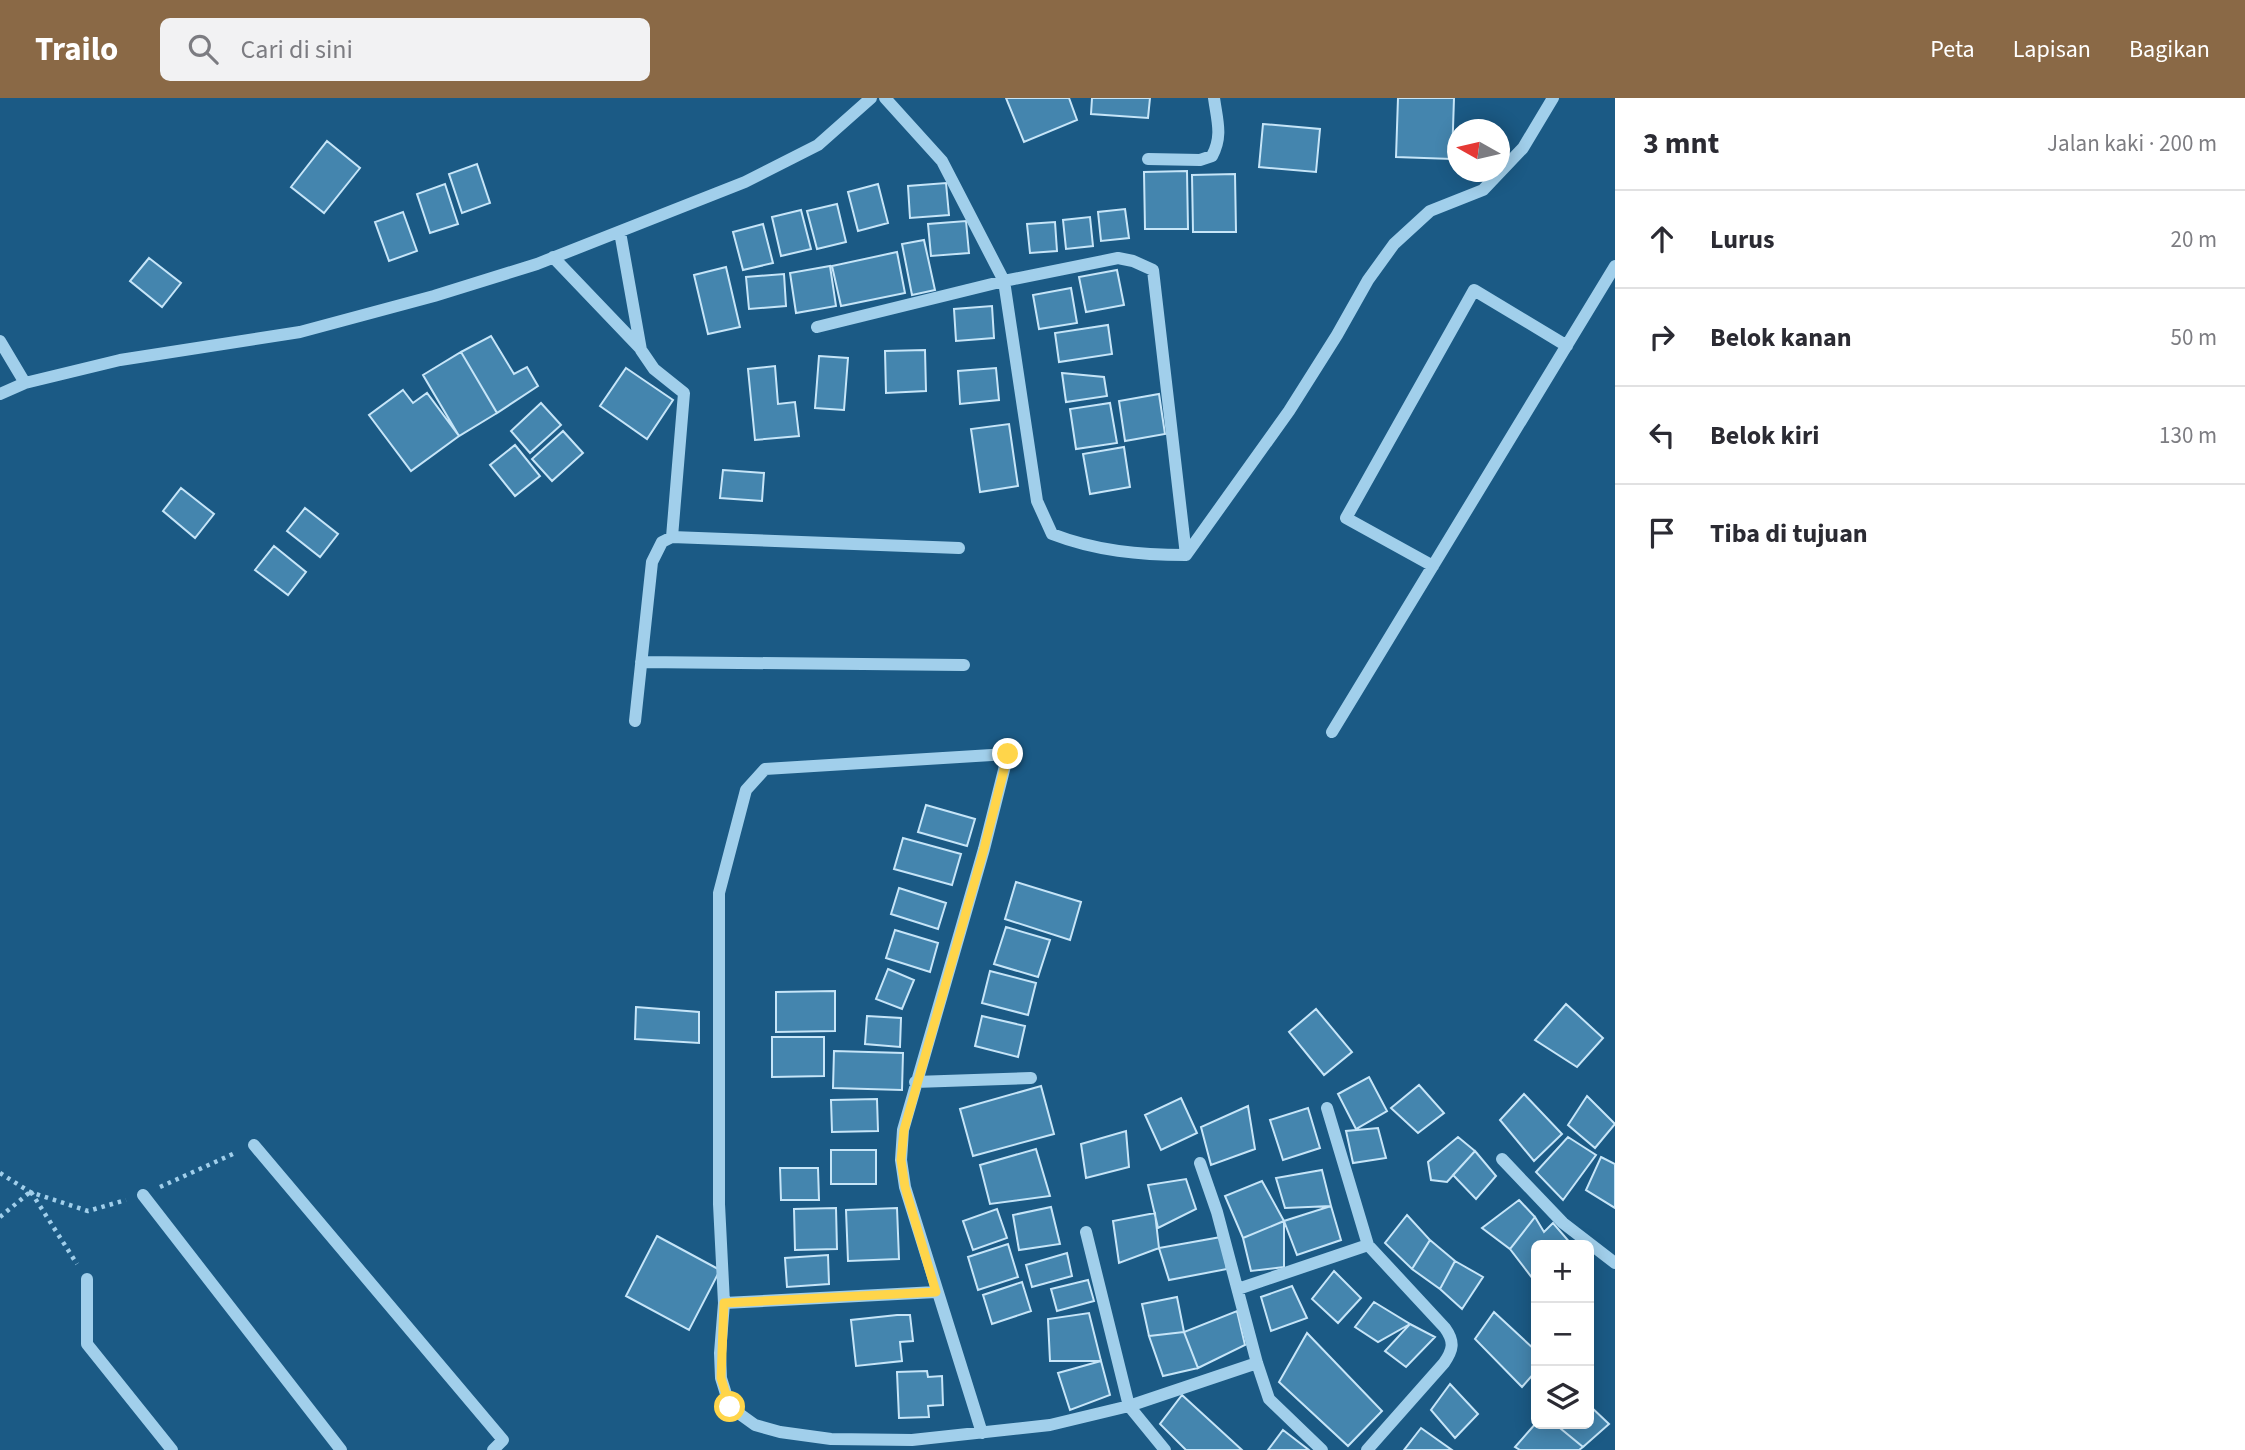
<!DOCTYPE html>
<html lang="id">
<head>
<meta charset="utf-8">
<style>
  body { margin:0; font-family:"Source Sans 3",sans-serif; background:#f2f2f3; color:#2b2b33 }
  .controls { position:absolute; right:21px; bottom:21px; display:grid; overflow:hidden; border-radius:10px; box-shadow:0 4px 18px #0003 }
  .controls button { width:63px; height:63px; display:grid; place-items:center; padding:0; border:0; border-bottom:2px solid #e1e1e2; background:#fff; color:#2b2b33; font:35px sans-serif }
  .compass { position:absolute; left:1447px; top:21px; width:63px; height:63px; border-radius:50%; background:#fff; box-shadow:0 4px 18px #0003; rotate:278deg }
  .stop { position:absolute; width:21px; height:21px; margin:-16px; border:5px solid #ffd54a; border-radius:50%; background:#fff }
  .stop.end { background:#ffd54a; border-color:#fff; box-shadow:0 2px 7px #0008 }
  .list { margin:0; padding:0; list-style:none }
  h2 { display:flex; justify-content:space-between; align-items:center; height:91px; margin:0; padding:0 28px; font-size:30px }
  h2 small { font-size:23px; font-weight:400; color:#7c7c81 }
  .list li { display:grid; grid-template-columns:46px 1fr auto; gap:21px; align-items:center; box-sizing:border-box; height:98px; padding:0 28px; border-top:2px solid #e1e1e2 }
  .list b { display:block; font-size:26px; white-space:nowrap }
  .list em { font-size:23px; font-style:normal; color:#7c7c81 }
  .icon { flex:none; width:38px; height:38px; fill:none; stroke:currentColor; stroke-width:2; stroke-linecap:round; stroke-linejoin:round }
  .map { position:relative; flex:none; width:1615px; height:1352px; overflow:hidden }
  header { display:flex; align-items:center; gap:42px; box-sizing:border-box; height:98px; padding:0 35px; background:#8a6946; color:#fff }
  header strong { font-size:33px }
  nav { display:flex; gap:38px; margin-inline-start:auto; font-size:24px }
  .search { width:490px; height:63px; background:#f2f2f3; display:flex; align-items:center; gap:18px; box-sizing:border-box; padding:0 24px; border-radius:10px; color:#7c7c81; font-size:26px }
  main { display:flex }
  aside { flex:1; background:#fff }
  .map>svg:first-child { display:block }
</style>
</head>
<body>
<header>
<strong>Trailo</strong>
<div class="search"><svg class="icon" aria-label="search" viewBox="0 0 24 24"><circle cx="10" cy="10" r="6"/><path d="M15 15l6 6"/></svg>Cari di sini</div>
<nav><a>Peta</a><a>Lapisan</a><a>Bagikan</a></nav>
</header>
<main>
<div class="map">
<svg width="1615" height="1352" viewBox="0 0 1615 1352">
  <rect width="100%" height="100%" fill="#1b5a85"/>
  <path fill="#4485ae" stroke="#c6e5f8" stroke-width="2" d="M1006,0h63l8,22 -53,22z
    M1092,0h58l-2,20 -57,-4z
    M1398,0h56l-2,61 -56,-2z
    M1263,26l57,5 -4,43 -57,-5z
    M327,43l33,27 -36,45 -33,-26z
    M477,66l13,39 -28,10 -13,-39z
    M1187,73l1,58h-43l-1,-57z
    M1235,76l1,58h-43l-1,-57z
    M946,85l3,32 -39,3 -2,-32z
    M445,86l13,40 -28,9 -13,-39z
    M878,86l10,39 -30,8 -10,-39z
    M837,106l9,38 -29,7 -10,-38z
    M1125,111l4,29 -28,3 -3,-29z
    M801,112l10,39 -30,7 -9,-39z
    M403,114l14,39 -28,10 -14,-39z
    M1090,119l3,29 -27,3 -3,-29z
    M966,123l3,32 -38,3 -3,-32z
    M1055,124l2,29 -27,2 -3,-29z
    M763,126l10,39 -30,7 -10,-38z
    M924,142l11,50 -23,5 -10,-51z
    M897,154l8,41 -64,13 -9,-40z
    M149,160l32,25 -19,24 -32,-26z
    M830,168l6,40 -40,7 -6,-40z
    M726,169l14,60 -32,7 -14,-59z
    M1117,172l7,35 -38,7 -7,-35z
    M784,176l2,32 -37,3 -3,-32z
    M1071,190l6,35 -38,6 -6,-34z
    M992,208l2,32 -38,3 -2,-32z
    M1108,227l4,29 -53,8 -4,-29z
    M491,238l23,38 13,-7 11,19 -41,27 -36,-61z
    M925,252l1,41 -40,2 -1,-42z
    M461,254l36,61 -38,23 -36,-61z
    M819,258l29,2 -4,52 -29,-2z
    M775,268l3,38 17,-2 4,34 -44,4 -7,-71z
    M626,270l47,32 -26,39 -47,-33z
    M996,270l3,32 -39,4 -2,-33z
    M1062,275l42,4 3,19 -41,6z
    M403,292l10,13 14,-10 32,43 -48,35 -42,-56z
    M1159,296l6,40 -40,7 -6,-40z
    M541,305l20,22 -31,28 -19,-22z
    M1110,305l7,40 -41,6 -6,-40z
    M1009,326l9,62 -38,6 -9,-63z
    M563,333l20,22 -31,28 -20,-22z
    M515,347l25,31 -25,20 -25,-31z
    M1124,349l6,40 -40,7 -7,-40z
    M723,372l41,3 -2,28 -42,-3z
    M181,390l33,26 -19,24 -32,-27z
    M305,410l33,26 -18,23 -33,-26z
    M274,448l32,26 -18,23 -33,-25z
    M926,707l49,14 -8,27 -49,-14z
    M903,740l58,16 -9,31 -58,-16z
    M1016,784l65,20 -11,38 -65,-21z
    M899,790l47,15 -8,26 -47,-15z
    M1006,829l44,13 -12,37 -44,-13z
    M895,832l43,13 -8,29 -44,-14z
    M888,871l26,11 -12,29 -26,-10z
    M990,873l46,12 -8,32 -46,-12z
    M835,893v40l-59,1v-40z
    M1566,906l37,34 -26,29 -42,-27z
    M636,909l63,5v31l-64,-4z
    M1316,911l36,43 -28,23 -35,-43z
    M867,918l34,2 -1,29 -35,-3z
    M982,918l43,10 -7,31 -43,-11z
    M772,939h52v39l-52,1z
    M834,953l69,2 -1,37 -69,-2z
    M1369,979l18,34 -31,18 -18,-35z
    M1419,987l25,28 -26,20 -27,-25z
    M1041,988l13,48 -81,22 -13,-47z
    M1524,996l38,40 -28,27 -34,-41z
    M1587,998l28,28 -20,24 -27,-23z
    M1181,1000l16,35 -36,17 -16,-35z
    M877,1001l1,32 -46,1 -1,-32z
    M1248,1008l7,43 -44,16 -10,-38z
    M1308,1010l12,40 -37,12 -13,-40z
    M1378,1030l8,30 -33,5 -7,-32z
    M1126,1033l3,36 -43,11 -5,-34z
    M1458,1039l17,14 -28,31 -16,-2 -3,-18z
    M1568,1039l28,18 -33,45 -27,-28z
    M1036,1051l14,47 -60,8 -10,-39z
    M831,1052h45v34h-45z
    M1475,1053l21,25 -20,23 -23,-24z
    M1601,1059l14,7v44l-29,-18z
    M780,1070h38l1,32h-38z
    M1322,1072l9,36 -46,2 -9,-30z
    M1186,1081l10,30 -38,19 -10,-43z
    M1262,1083l22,40 -41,17 -18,-42z
    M1519,1102l16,17 -25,32 -28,-21z
    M1331,1108l10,34 -44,15 -13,-34z
    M1051,1109l9,37 -41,6 -6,-35z
    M836,1110l1,41 -42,1 -1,-41z
    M897,1110l2,51 -51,2 -2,-51z
    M997,1111l10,29 -34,12 -10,-29z
    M1155,1115l4,35 -40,15 -6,-42z
    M1407,1117l23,25 -18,29 -27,-26z
    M1535,1119l9,15 9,-9 19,22h-36v38l-26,-34z
    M1284,1123v46l-33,4 -8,-33z
    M657,1138l63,34 -31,60 -63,-34z
    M1221,1139l6,32 -58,11 -10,-32z
    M1430,1142l25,21 -15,28 -28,-20z
    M1008,1146l10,33 -40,13 -10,-33z
    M1067,1155l5,23 -40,11 -6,-22z
    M828,1157l1,29 -42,3 -2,-29z
    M1455,1163l28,16 -21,32 -22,-20z
    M1334,1173l27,27 -23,25 -26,-24z
    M1088,1182l6,21 -37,10 -6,-22z
    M1022,1184l9,29 -39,13 -9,-29z
    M1292,1188l15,32 -36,13 -10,-34z
    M1177,1199l7,35 -35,4 -7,-32z
    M1374,1204l36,22 -32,18 -23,-15z
    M1237,1213l8,34 -47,23 -14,-36z
    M1494,1214l42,39v20l-14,16 -47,-48z
    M1089,1215l12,48h-51l-2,-42z
    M897,1217h13l3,26 -13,1 2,19 -46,5 -5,-46z
    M1410,1226l25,13 -29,30 -21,-16z
    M1184,1234l14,36 -35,8 -14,-40z
    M1307,1235l75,78 -34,35 -69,-64z
    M1101,1263l9,34 -40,15 -12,-37z
    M927,1273l1,6 14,-1 1,29 -15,1 1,11 -30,1 -2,-46z
    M1450,1286l28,30 -23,24 -24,-28z
    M1182,1297l60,55h-56l-26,-26z
    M1589,1307l20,19 -26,23 -28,-23h34z
    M1536,1325l19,1 28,23 -4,3h-59l-5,-3z
    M1421,1330l31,22h-48z
    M1283,1332l26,20h-41z"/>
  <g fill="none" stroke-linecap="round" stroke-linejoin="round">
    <path stroke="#a1cfeb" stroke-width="4.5" stroke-dasharray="3.5 5" stroke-linecap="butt" d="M0,1075l30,19 58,19 38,-11
      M160,1089l75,-34
      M31,1094l46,72
      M0,1119l30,-25"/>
    <path stroke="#a1cfeb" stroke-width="12" d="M885,0l57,63 62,120 33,220 15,33c44,17 88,21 134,21
      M1148,61l52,1 12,-4c11,-20 5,-36 2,-58
      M620,134l21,118 13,19 30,24 -12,144 -10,5 -10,20 -17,159
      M553,159l87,91
      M817,229l187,-46 114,-23 15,3 20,9 33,285 103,-144 48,-76 31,-55 26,-36 36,-33 53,-21 40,-42 30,-50
      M0,243l25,42 95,-23 180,-28 134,-36 103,-32 208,-82 73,-37 53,-47
      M0,296l25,-11
      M672,439l287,11
      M1433,468l-87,-48 128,-228 93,56
      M641,564l323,3
      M1332,634l283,-466
      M915,984l116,-4
      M1327,1010l41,137 77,83c10,14 8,22 -1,35l-77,87
      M254,1047l249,295 -10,10
      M1502,1061l61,64 52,40
      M1200,1065l17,49 40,151 12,36 53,51
      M143,1097l198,255
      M1086,1134l43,174 36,44
      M87,1181v65l85,106
      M1238,1191l130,-44
      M724,1205l212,-11
      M982,1335l-77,-246 -4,-27 2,-30 81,-281 24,-95 -243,15 -19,21 -27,103v311l5,99 -4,50 1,25 9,29 25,18 25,7 51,7 81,1 138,-15 79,-19 128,-43"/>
  </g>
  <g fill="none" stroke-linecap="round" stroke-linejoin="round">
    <path stroke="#ffd54a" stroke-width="9" d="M730,1309l-9,-29 3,-75 212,-11 -31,-105 -4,-27 3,-30 80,-281 24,-95"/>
  </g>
</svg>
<div class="controls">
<button>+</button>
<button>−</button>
<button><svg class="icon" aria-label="layers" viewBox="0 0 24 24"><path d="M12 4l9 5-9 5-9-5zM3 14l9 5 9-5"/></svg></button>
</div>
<svg class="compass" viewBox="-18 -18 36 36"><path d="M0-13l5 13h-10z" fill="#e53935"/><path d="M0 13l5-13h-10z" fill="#7c7c81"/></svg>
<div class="stop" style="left:730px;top:1309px"></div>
<div class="stop end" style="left:1008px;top:656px"></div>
</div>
<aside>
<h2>3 mnt<small>Jalan kaki · 200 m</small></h2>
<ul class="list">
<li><svg class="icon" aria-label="ahead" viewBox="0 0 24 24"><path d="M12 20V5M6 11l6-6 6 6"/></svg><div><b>Lurus</b></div><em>20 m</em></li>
<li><svg class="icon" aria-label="right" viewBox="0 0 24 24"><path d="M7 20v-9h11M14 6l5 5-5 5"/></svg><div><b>Belok kanan</b></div><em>50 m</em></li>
<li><svg class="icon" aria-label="left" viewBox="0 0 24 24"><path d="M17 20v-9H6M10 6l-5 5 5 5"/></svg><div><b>Belok kiri</b></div><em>130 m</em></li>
<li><svg class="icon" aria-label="arrive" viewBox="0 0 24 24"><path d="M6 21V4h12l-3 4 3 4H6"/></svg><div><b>Tiba di tujuan</b></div></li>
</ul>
</aside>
</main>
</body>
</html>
